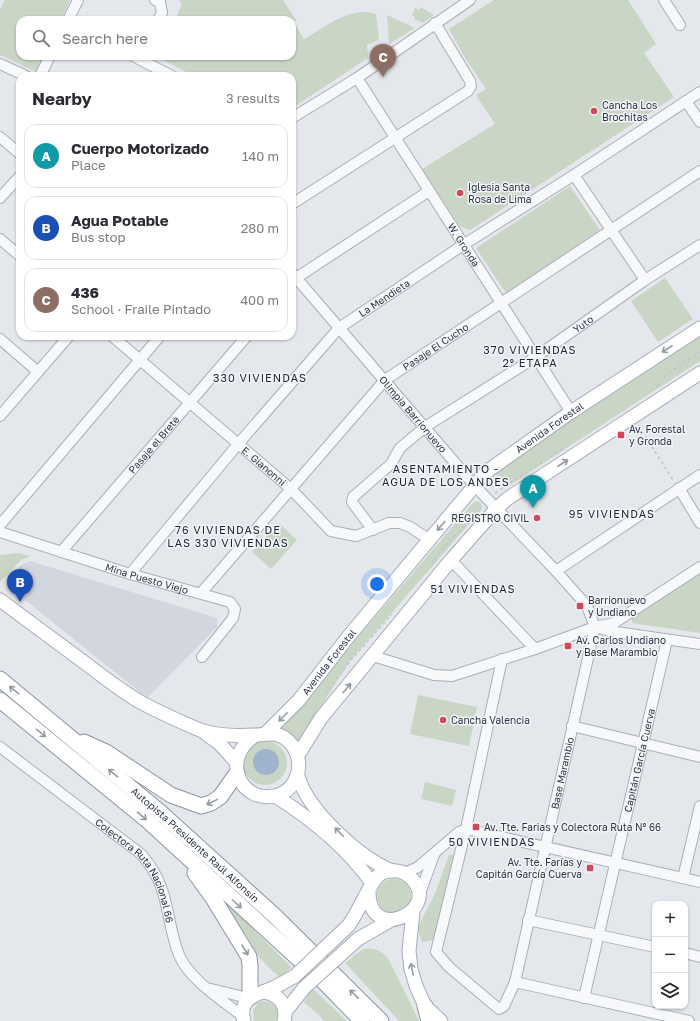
<!DOCTYPE html>
<html lang="en">
<head>
<meta charset="utf-8">
<style>
  body { margin:0; font-family:"Golos Text",sans-serif; background:#f7f7f7; color:#2b2b33 }
  .controls { position:absolute; right:12px; bottom:12px; display:grid; overflow:hidden; border-radius:8px; box-shadow:0 1px 3px #0004 }
  .controls button { width:36px; height:36px; display:grid; place-items:center; padding:0; border:0; border-bottom:1px solid #e1e1e2; background:#fff; color:#2b2b33; font:20px sans-serif }
  .you { position:absolute; left:377px; top:584px; width:14px; height:14px; margin:-10px; border:3px solid #fff; border-radius:50%; background:#1a73e8; box-shadow:0 0 0 6px #1a73e833 }
  .badge { display:grid; place-items:center; width:26px; height:26px; border-radius:50%; background:#111827; color:#fff; font-size:13px; font-weight:700 }
  .pin { position:absolute; translate:-50% -33px; filter:drop-shadow(0 1px 2px #0008) }
  .pin::after { content:''; position:absolute; top:21px; width:14px; height:12px; background:inherit; clip-path:polygon(0 0,100% 0,50% 100%) }
  .list { margin:0; padding:0; list-style:none }
  h2 { display:flex; justify-content:space-between; align-items:center; height:52px; margin:0; padding:0 16px; font-size:17px }
  h2 small { font-size:13px; font-weight:400; color:#7c7c81 }
  .list li { display:grid; grid-template-columns:26px 1fr auto; gap:12px; align-items:center; box-sizing:border-box; height:64px; margin:0 8px 8px; padding:0 8px; border:1px solid #e1e1e2; border-radius:12px }
  .list b { display:block; font-size:15px; white-space:nowrap }
  .list p { margin:0; font-size:13px; white-space:nowrap; color:#7c7c81 }
  .list em { font-size:13px; font-style:normal; color:#7c7c81 }
  .icon { flex:none; width:22px; height:22px; fill:none; stroke:currentColor; stroke-width:2; stroke-linecap:round; stroke-linejoin:round }
  .map { position:relative; flex:none; width:700px; height:1021px; overflow:hidden }
  .search { position:absolute; background:#fff; box-shadow:0 1px 3px #0004; left:16px; top:16px; width:280px; height:44px; display:flex; align-items:center; gap:10px; box-sizing:border-box; padding:0 14px; border-radius:12px; color:#7c7c81; font-size:15px }
  .panel { position:absolute; background:#fff; box-shadow:0 1px 3px #0004; left:16px; top:72px; width:280px; height:268px; border-radius:12px }
  .map>svg:first-child { display:block }
</style>
</head>
<body>
<div class="map">
<svg width="700" height="1021" viewBox="0 0 700 1021">
  <rect width="100%" height="100%" fill="#e4e7ec"/>
  <path fill="#d2d6de" d="M30,561l187,57v9l-70,71 -133,-107 -5,-10 12,-16z"/>
  <path fill="#c9d6c5" d="M5,0h65l-9,20h-41v36h23l-7,16 -36,-17v-45z
    M179,0h104l13,20 -2,2 10,17c22,-12 46,-34 72,-25l3,26 -12,5 1,13 -76,50v-32h-98l-35,-18 1,-2h132v-36h-117l7,-16z
    M494,0h134l28,44 -12,9 30,44 -204,133 -10,-3 -38,-58 73,-45 -19,-29 10,-6 -21,-31 -16,-29z
    M420,7l14,8 -11,8 -9,-4 1,-2 -3,-2 3,-7 4,2z
    M387,15l28,13 -26,16z
    M570,186l30,44 -94,63 -30,-45z
    M665,278l28,41 -35,23 -27,-41z
    M700,337v24l-187,122 -7,2 -7,-3 -3,-8 5,-8z
    M477,501l4,2 1,6 -133,153 -51,81 -20,-13 195,-227z
    M279,523l18,17 -26,29 -19,-17z
    M18,553l13,3 -10,4 -21,22v-27z
    M700,573v60l-68,-10v-6z
    M418,695l59,12 -8,39 -59,-12z
    M243 763a22 22 0 1 1 44 0a22 22 0 1 1-44 0Z
    M425,782l31,8 -4,16 -31,-7z
    M449,855h4l1,2 -20,83 -12,2 -4,-11 1,-7 15,-28z
    M377 896a17 17 0 1 1 34 0a17 17 0 1 1-34 0Z
    M221,897l70,70 -10,11c-28,-21 -42,-51 -60,-81z
    M363,949c12,-2 19,2 26,11l30,61h-20l-54,-58z
    M313,989l34,32h-22l-21,-19z
    M262,1001c12,0 19,9 14,20h-22l-1,-11 5,-7z"/>
  <path fill="#9fb4cc" d="M253 762a13 13 0 1 1 26 0a13 13 0 1 1-26 0Z"/>
  <g fill="none" stroke-linecap="round" stroke-linejoin="round">
    <g stroke="#a9aeb7" stroke-width="12">
      <g id="minor">
        <path d="M155,0l5,2 2,11 -4,7"/>
        <path d="M664,0l16,25"/>
        <path d="M68,20l10,-20"/>
        <path d="M133,56l39,20"/>
        <path d="M0,64l26,12"/>
        <path d="M40,76l10,-20"/>
        <path id="s1" d="M357,78l214,334"/>
        <path d="M686,101l14,21"/>
        <path d="M292,118l65,-40 113,-78"/>
        <path d="M0,137l20,17"/>
        <path d="M574,175l71,105"/>
        <path d="M0,198l20,-22"/>
        <path d="M292,204l176,-113 3,-5 -1,-5 -35,-58"/>
        <path d="M0,239l20,17"/>
        <path id="s2" d="M292,273l183,213 81,85 31,35 8,21"/>
        <path d="M293,282l3,-4 133,-87"/>
        <path id="s3" d="M112,336l179,153 40,42 25,5 33,-13h11l10,4 20,13"/>
        <path d="M0,339l37,32"/>
        <path d="M0,416l69,-80"/>
        <path d="M679,488l21,35"/>
        <path d="M0,525l160,-189"/>
        <path id="s4" d="M373,530l-21,-28 1,-5 38,-33 9,-16 25,-21 111,-70 109,-77 55,-35"/>
        <path id="s5" d="M0,532l130,42 100,28 5,7 -2,9 -31,39"/>
        <path id="s6" d="M61,552l186,-216"/>
        <path d="M451,560l84,89"/>
        <path d="M556,571l144,-96"/>
        <path id="s7" d="M130,574l109,-131 100,-115 124,-83 111,-70 126,-83"/>
        <path id="s8" d="M201,593l184,-213 315,-209"/>
        <path d="M597,627l12,4 91,13"/>
        <path d="M373,656l61,19 18,1 83,-27 60,-22 19,-4 86,-56"/>
        <path id="s9" d="M502,659l-36,170 -30,123 13,15 50,42 5,-3 11,-24 80,-355"/>
        <path d="M572,726l128,31"/>
        <path id="s10" d="M0,747l141,107c5,6 10,12 13,18 15,25 14,56 25,83 10,24 43,45 63,61"/>
        <path d="M405,873l13,-6 41,-35 7,-3 234,53"/>
        <path d="M683,878l17,-72"/>
        <path d="M419,896l15,-41"/>
        <path d="M528,920l127,27"/>
        <path d="M685,953l15,4"/>
        <path d="M515,982l174,39"/>
        <path d="M211,989l37,9"/>
        <path id="s11" d="M584,998l83,-358"/>
      </g>
    </g>
    <g stroke="#a3abb8" stroke-width="15">
      <g id="major">
        <path d="M0,600c28,21 57,42 85,63 19,14 37,29 57,40 19,10 39,19 58,27 17,6 37,6 54,5 12,0 22,-4 32,4 21,16 15,51 -11,57 -36,7 -55,-39 -19,-61"/>
        <path d="M205,733l15,11 16,18"/>
        <path id="s12" d="M266,733l33,-33 49,-63 138,-165 85,-60 129,-84"/>
        <path d="M298,755l23,-37 130,-158 45,-51 11,-10 193,-126"/>
        <path d="M298,776c10,35 61,81 94,95"/>
        <path d="M275,796c37,23 71,51 97,87"/>
        <path d="M413,911l-4,40 2,18 5,17 9,20 16,15"/>
        <path d="M348,926c9,-11 22,-43 30,-50 8,-7 22,-7 31,0 38,33 -42,71 -40,14"/>
        <path d="M358,939l33,-19"/>
        <path d="M263,992c16,2 25,13 21,29"/>
        <path d="M285,1012l19,-24"/>
        <path d="M244,1021c-7,-22 13,-27 29,-33 8,-4 15,-8 22,-12"/>
      </g>
    </g>
    <g stroke="#8b94a3" stroke-width="17">
      <g id="highway">
        <path id="s13" d="M0,679l160,133 116,105 105,104"/>
        <path d="M0,700l148,121 178,163 36,37"/>
        <path d="M84,742l22,10 65,43 30,11 10,-3 9,-6 17,-24"/>
        <path d="M195,873l18,25 36,59 1,9v31"/>
        <path d="M425,1006l4,15"/>
      </g>
    </g>
    <path stroke="#c2c5cb" stroke-width="1.5" stroke-dasharray="3 3" stroke-linecap="butt" d="M657,387l11,-14 32,-21
      M639,426l34,54
      M495,493l69,-45
      M432,565l5,-10 46,-49
      M326,694l25,-34 41,-46"/>
    <use href="#minor" stroke="#f7f8fa" stroke-width="10"/>
    <use href="#major" stroke="#fff" stroke-width="13"/>
    <use href="#highway" stroke="#fff" stroke-width="15"/>
    <g stroke="#a3abb8" stroke-width="15" stroke-linecap="butt">
      <path id="major-bridge" d="M295,976l53,-50
        M304,988l54,-49"/>
    </g>
    <use href="#major-bridge" stroke="#fff" stroke-width="13"/>
  </g>
  <defs><path id="oneway-shaft" d="M-6 0H5M1.5-3L5.5 0L1.5 3" fill="none" stroke-width="1.6" stroke-linecap="round" stroke-linejoin="round"/></defs>
  <g stroke="#959aa2">
    <use href="#oneway-shaft" transform="translate(667 349) rotate(147)"/>
    <use href="#oneway-shaft" transform="translate(563 463) rotate(-33)"/>
    <use href="#oneway-shaft" transform="translate(441 526) rotate(130)"/>
    <use href="#oneway-shaft" transform="translate(347 688) rotate(-50)"/>
    <use href="#oneway-shaft" transform="translate(14 690) rotate(-142)"/>
    <use href="#oneway-shaft" transform="translate(283 717) rotate(135)"/>
    <use href="#oneway-shaft" transform="translate(41 733) rotate(39)"/>
    <use href="#oneway-shaft" transform="translate(113 773) rotate(-140)"/>
    <use href="#oneway-shaft" transform="translate(212 802) rotate(154)"/>
    <use href="#oneway-shaft" transform="translate(142 816) rotate(40)"/>
    <use href="#oneway-shaft" transform="translate(339 832) rotate(-134)"/>
    <use href="#oneway-shaft" transform="translate(237 904) rotate(42)"/>
    <use href="#oneway-shaft" transform="translate(245 950) rotate(59)"/>
    <use href="#oneway-shaft" transform="translate(412 969) rotate(-101)"/>
    <use href="#oneway-shaft" transform="translate(354 994) rotate(-136)"/>
  </g>
  <g fill="#d1495b" stroke="#f4f6f9" stroke-width="1.5">
    <circle cx="594" cy="111" r="4"/>
    <circle cx="460" cy="193" r="4"/>
    <rect x="617" y="431" width="8" height="8" rx="2"/>
    <circle cx="537" cy="518" r="4"/>
    <rect x="576" y="602" width="8" height="8" rx="2"/>
    <rect x="564" y="642" width="8" height="8" rx="2"/>
    <circle cx="443" cy="720" r="4"/>
    <rect x="472" y="823" width="8" height="8" rx="2"/>
    <rect x="586" y="864" width="8" height="8" rx="2"/>
  </g>
  <g text-anchor="middle" dominant-baseline="central" stroke-width="3" stroke-linejoin="round" paint-order="stroke">
    <g font-size="10" fill="#2b3445" stroke="#f4f6f9" text-anchor="start">
      <text x="602" y="105">Cancha Los<tspan x="602" dy="12">Brochitas</tspan></text>
      <text x="468" y="187">Iglesia Santa<tspan x="468" dy="12">Rosa de Lima</tspan></text>
      <text x="629" y="429">Av. Forestal<tspan x="629" dy="12">y Gronda</tspan></text>
      <text x="529" y="518" text-anchor="end">REGISTRO CIVIL</text>
      <text x="588" y="600">Barrionuevo<tspan x="588" dy="12">y Undiano</tspan></text>
      <text x="576" y="640">Av. Carlos Undiano<tspan x="576" dy="12">y Base Marambio</tspan></text>
      <text x="451" y="720">Cancha Valencia</text>
      <text x="484" y="827">Av. Tte. Farias y Colectora Ruta N° 66</text>
      <text x="582" y="862" text-anchor="end">Av. Tte. Farías y<tspan x="582" dy="12">Capitán García Cuerva</tspan></text>
    </g>
    <g font-size="10" fill="#2b3445" stroke="#f4f6f9">
      <text stroke="none"><textPath href="#s1" startOffset="198">W. Gronda</textPath></text>
      <text stroke="none"><textPath href="#s7" startOffset="377">La Mendieta</textPath></text>
      <text stroke="none"><textPath href="#s4" startOffset="330">Yuto</textPath></text>
      <text stroke="none"><textPath href="#s8" startOffset="342">Pasaje El Cucho</textPath></text>
      <text stroke="none"><textPath href="#s2" startOffset="186">Olimpia Barrionuevo</textPath></text>
      <text stroke="none"><textPath href="#s12" startOffset="419">Avenida Forestal</textPath></text>
      <text stroke="none"><textPath href="#s6" startOffset="142">Pasaje el Brete</textPath></text>
      <text stroke="none"><textPath href="#s3" startOffset="200">E. Gianonni</textPath></text>
      <text stroke="none"><textPath href="#s5" startOffset="154">Mina Puesto Viejo</textPath></text>
      <text stroke="none"><textPath href="#s12" startOffset="95">Avenida Forestal</textPath></text>
      <text stroke="none"><textPath href="#s11" startOffset="244">Capitán García Cuerva</textPath></text>
      <text stroke="none"><textPath href="#s9" startOffset="632">Base Marambio</textPath></text>
      <text stroke="none"><textPath href="#s13" startOffset="256">Autopista Presidente Raúl Alfonsín</textPath></text>
      <text stroke="none"><textPath href="#s10" startOffset="187">Colectora Ruta Nacional 66</textPath></text>
    </g>
    <g font-size="11" letter-spacing="1" fill="#1d2536" stroke="#f4f6f9">
      <text x="530" y="349">370 VIVIENDAS<tspan x="530" dy="13">2° ETAPA</tspan></text>
      <text x="260" y="377">330 VIVIENDAS</text>
      <text x="446" y="468">ASENTAMIENTO -<tspan x="446" dy="13">AGUA DE LOS ANDES</tspan></text>
      <text x="612" y="513">95 VIVIENDAS</text>
      <text x="228" y="529">76 VIVIENDAS DE<tspan x="228" dy="13">LAS 330 VIVIENDAS</tspan></text>
      <text x="473" y="588">51 VIVIENDAS</text>
      <text x="492" y="841">50 VIVIENDAS</text>
    </g>
  </g>
</svg>
<div class="controls">
<button>+</button>
<button>−</button>
<button><svg class="icon" aria-label="layers" viewBox="0 0 24 24"><path d="M12 4l9 5-9 5-9-5zM3 14l9 5 9-5"/></svg></button>
</div>
<div class="you"></div>
<div class="pin badge" style="left:533px;top:508px;background:#0f9aa8">A</div>
<div class="pin badge" style="left:20px;top:602px;background:#1a4fb4">B</div>
<div class="pin badge" style="left:383px;top:77px;background:#8d6e63">C</div>
<div class="search"><svg class="icon" aria-label="search" viewBox="0 0 24 24"><circle cx="10" cy="10" r="6"/><path d="M15 15l6 6"/></svg>Search here</div>
<section class="panel">
<h2>Nearby<small>3 results</small></h2>
<ul class="list">
<li><span class="badge" style="background:#0f9aa8">A</span><div><b>Cuerpo Motorizado</b><p>Place</p></div><em>140 m</em></li>
<li><span class="badge" style="background:#1a4fb4">B</span><div><b>Agua Potable</b><p>Bus stop</p></div><em>280 m</em></li>
<li><span class="badge" style="background:#8d6e63">C</span><div><b>436</b><p>School · Fraile Pintado</p></div><em>400 m</em></li>
</ul>
</section>
</div>
</body>
</html>
